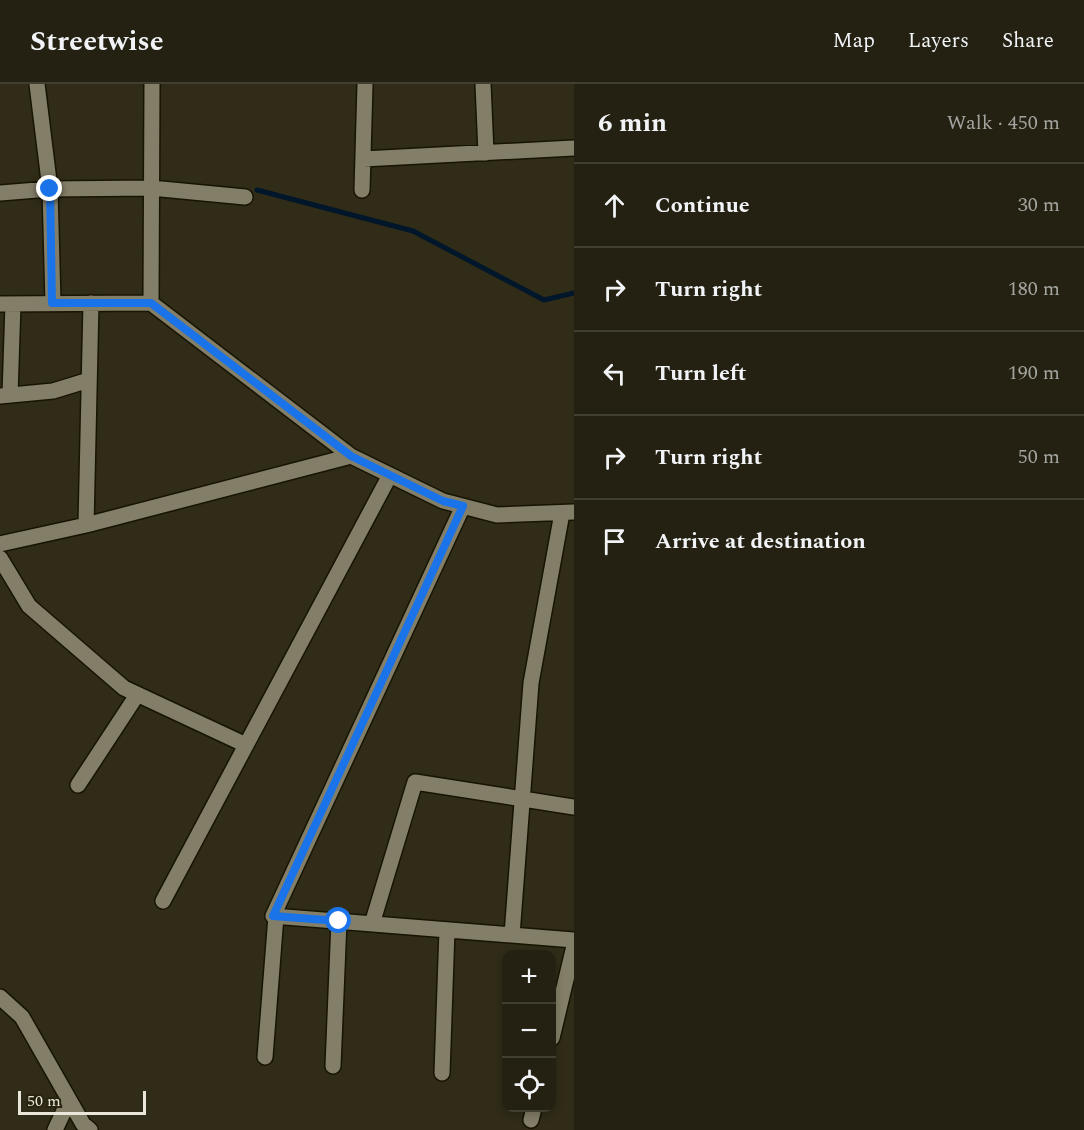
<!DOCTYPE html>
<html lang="en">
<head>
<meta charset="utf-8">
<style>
  body { margin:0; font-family:Spectral,serif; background:#2c291b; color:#f1f3f6 }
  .controls { position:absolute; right:18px; bottom:18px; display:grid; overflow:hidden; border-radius:12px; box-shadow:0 3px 9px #0003 }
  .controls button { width:54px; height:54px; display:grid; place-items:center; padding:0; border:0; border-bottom:2px solid #413e32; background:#242112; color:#f1f3f6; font:30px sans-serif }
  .scale { position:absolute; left:18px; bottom:15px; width:128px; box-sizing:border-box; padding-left:6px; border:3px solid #eae7da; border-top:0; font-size:16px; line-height:21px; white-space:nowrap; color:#eae7da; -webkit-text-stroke:4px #27230e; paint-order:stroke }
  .stop { position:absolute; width:18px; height:18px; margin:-14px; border:4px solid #1a73e8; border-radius:50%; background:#fff }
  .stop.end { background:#1a73e8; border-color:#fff; box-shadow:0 2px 6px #0008 }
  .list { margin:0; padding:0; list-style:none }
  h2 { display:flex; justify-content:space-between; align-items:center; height:78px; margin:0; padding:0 24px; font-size:26px }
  h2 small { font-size:20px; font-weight:400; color:#a3a39f }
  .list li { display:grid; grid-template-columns:39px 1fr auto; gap:18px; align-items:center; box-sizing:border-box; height:84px; padding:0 24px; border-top:2px solid #413e32 }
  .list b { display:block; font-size:22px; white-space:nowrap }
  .list em { font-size:20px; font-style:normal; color:#a3a39f }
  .icon { flex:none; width:33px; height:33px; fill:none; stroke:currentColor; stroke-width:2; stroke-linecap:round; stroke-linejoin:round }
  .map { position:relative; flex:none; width:574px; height:1046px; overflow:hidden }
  header { display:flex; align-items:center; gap:36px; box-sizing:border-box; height:84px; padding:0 30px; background:#242112; border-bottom:2px solid #413e32 }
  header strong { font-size:28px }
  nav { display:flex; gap:33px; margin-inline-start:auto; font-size:21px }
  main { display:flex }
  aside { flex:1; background:#242112 }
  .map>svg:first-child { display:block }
</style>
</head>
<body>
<header>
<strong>Streetwise</strong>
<nav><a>Map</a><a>Layers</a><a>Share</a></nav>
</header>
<main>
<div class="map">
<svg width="574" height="1046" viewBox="0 0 574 1046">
  <rect width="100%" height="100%" fill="#302c18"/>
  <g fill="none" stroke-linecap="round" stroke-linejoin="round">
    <path stroke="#00162a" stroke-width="5" d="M257,106l156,41 131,69 30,-7"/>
    <g stroke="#181402" stroke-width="18">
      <path id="street" d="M37,0l13,105 3,114
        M483,0l3,69
        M363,75l211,-11
        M362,106l3,-106
        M0,109l50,-4 101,-1 94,9
        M151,219l1,-219
        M0,220l151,-1 200,153 92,45 54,14 77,-3
        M10,311l3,-91
        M0,312l53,-5 36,-11
        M463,422l-190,410 301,24
        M86,441l5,-222
        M0,460l86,-19 265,-69
        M0,474l29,48 95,82 122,57
        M78,701l59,-90
        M163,817l227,-426
        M372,840l43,-142 159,25
        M512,851l19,-252 31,-170
        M0,913l22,20 61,107 7,6
        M552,954l22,-92
        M265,973l11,-141
        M333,982l6,-145
        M442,989l5,-143
        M531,1036l3,-12
        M55,1046l14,-30"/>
    </g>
    <use href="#street" stroke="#837e67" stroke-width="15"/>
  </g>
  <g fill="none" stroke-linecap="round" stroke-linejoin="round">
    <path stroke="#1a73e8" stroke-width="8" d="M50,105l2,114h99l200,153 92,45 20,5 -190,410 66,5"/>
  </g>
</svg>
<div class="controls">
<button>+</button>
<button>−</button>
<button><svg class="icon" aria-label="locate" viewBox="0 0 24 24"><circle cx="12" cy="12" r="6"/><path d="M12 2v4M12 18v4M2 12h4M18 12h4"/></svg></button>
</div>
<div class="scale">50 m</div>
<div class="stop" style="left:339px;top:837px"></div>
<div class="stop end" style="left:50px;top:105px"></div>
</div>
<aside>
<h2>6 min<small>Walk · 450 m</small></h2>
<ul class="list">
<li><svg class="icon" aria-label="ahead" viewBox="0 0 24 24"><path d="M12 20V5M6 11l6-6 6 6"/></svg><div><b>Continue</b></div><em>30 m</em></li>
<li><svg class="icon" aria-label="right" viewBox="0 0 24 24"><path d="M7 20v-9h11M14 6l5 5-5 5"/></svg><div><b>Turn right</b></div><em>180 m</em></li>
<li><svg class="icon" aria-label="left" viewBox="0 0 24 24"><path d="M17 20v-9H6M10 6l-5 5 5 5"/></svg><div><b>Turn left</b></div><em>190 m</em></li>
<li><svg class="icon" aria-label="right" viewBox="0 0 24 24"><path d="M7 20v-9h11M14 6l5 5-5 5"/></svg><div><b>Turn right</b></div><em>50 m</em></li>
<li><svg class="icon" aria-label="arrive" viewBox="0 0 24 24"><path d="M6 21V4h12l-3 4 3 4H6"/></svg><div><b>Arrive at destination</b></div></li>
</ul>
</aside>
</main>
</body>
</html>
